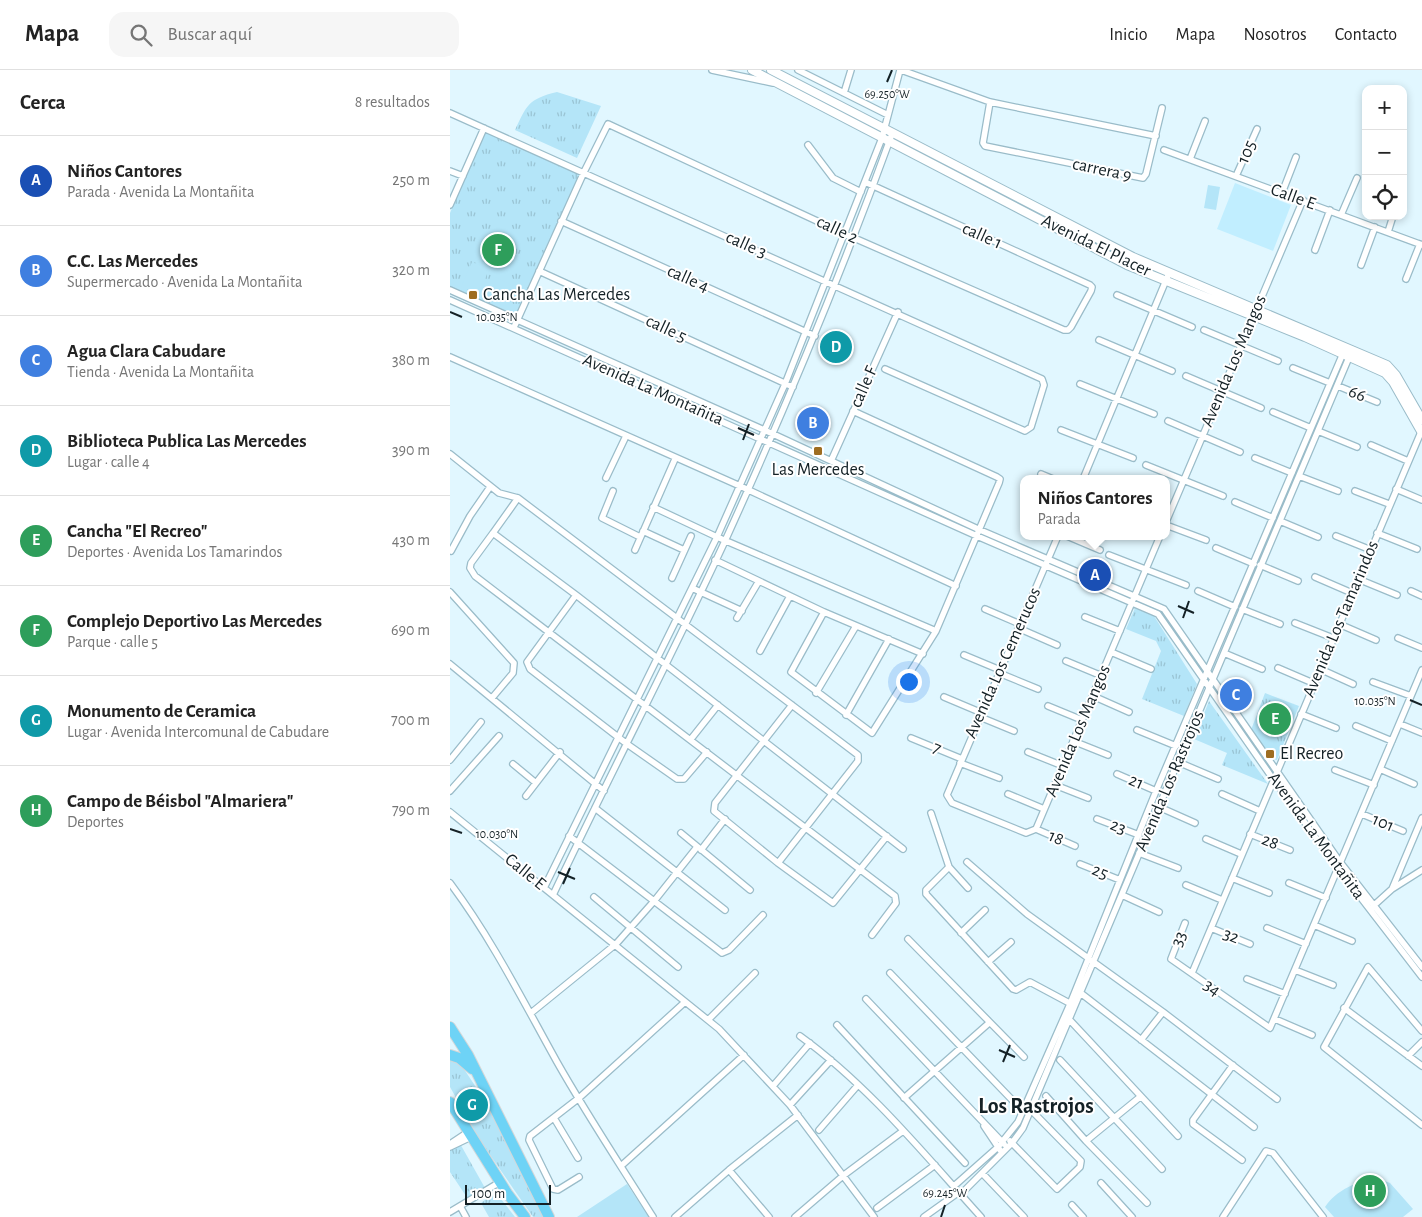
<!DOCTYPE html>
<html lang="es">
<head>
<meta charset="utf-8">
<style>
  body { margin:0; font-family:"Alegreya Sans",sans-serif; background:#f6f6f6; color:#222 }
  .controls { position:absolute; right:15px; top:15px; display:grid; overflow:hidden; border-radius:10px; box-shadow:0 2px 8px #0003 }
  .controls button { width:45px; height:45px; display:grid; place-items:center; padding:0; border:0; border-bottom:1px solid #e0e0e0; background:#fff; color:#222; font:25px sans-serif }
  .scale { position:absolute; left:15px; bottom:12px; width:86px; box-sizing:border-box; padding-left:5px; border:2px solid #142126; border-top:0; font-size:14px; line-height:18px; white-space:nowrap; color:#142126; -webkit-text-stroke:4px #fff; paint-order:stroke }
  .you { position:absolute; left:458px; top:611px; width:18px; height:18px; margin:-12px; border:4px solid #fff; border-radius:50%; background:#1a73e8; box-shadow:0 0 0 8px #1a73e833 }
  .badge { display:grid; place-items:center; width:32px; height:32px; border-radius:50%; background:#9e6d21; color:#fff; font-size:16px; font-weight:700 }
  .pin { position:absolute; translate:-50% -50%; border:2px solid #fff; box-shadow:0 1px 5px #0006 }
  .popup { position:absolute; left:570px; top:405px; width:150px; height:65px; box-sizing:border-box; display:grid; place-content:center; border-radius:10px; background:#fff; filter:drop-shadow(0 1px 4px #0005); font-size:16px; white-space:nowrap; color:#767676 }
  .popup b { font-size:19px; color:#222 }
  .popup::after { content:''; position:absolute; left:50%; top:100%; margin-left:-10px; border:10px solid transparent; border-top-color:#fff }
  .list { margin:0; padding:0; list-style:none }
  h2 { display:flex; justify-content:space-between; align-items:center; height:65px; margin:0; padding:0 20px; font-size:21px }
  h2 small { font-size:16px; font-weight:400; color:#767676 }
  .list li { display:grid; grid-template-columns:32px 1fr auto; gap:15px; align-items:center; box-sizing:border-box; height:90px; padding:0 20px; border-top:1px solid #e0e0e0 }
  .list b { display:block; font-size:19px; white-space:nowrap }
  .list p { margin:0; font-size:16px; white-space:nowrap; color:#767676 }
  .list em { font-size:16px; font-style:normal; color:#767676 }
  .icon { flex:none; width:28px; height:28px; fill:none; stroke:currentColor; stroke-width:2; stroke-linecap:round; stroke-linejoin:round }
  .map { position:relative; flex:none; width:972px; height:1147px; overflow:hidden }
  header { display:flex; align-items:center; gap:30px; box-sizing:border-box; height:70px; padding:0 25px; background:#fff; border-bottom:1px solid #e0e0e0 }
  header strong { font-size:24px }
  nav { display:flex; gap:28px; margin-inline-start:auto; font-size:18px }
  .search { width:350px; height:45px; background:#f6f6f6; display:flex; align-items:center; gap:12px; box-sizing:border-box; padding:0 18px; border-radius:15px; color:#767676; font-size:19px }
  main { display:flex }
  aside { flex:1; background:#fff }
  .map>svg:first-child { display:block }
</style>
</head>
<body>
<header>
<strong>Mapa</strong>
<div class="search"><svg class="icon" aria-label="search" viewBox="0 0 24 24"><circle cx="10" cy="10" r="6"/><path d="M15 15l6 6"/></svg>Buscar aquí</div>
<nav><a>Inicio</a><a>Mapa</a><a>Nosotros</a><a>Contacto</a></nav>
</header>
<main>
<aside>
<h2>Cerca<small>8 resultados</small></h2>
<ul class="list">
<li><span class="badge" style="background:#1a4fb4">A</span><div><b>Niños Cantores</b><p>Parada · Avenida La Montañita</p></div><em>250 m</em></li>
<li><span class="badge" style="background:#3f7fe0">B</span><div><b>C.C. Las Mercedes</b><p>Supermercado · Avenida La Montañita</p></div><em>320 m</em></li>
<li><span class="badge" style="background:#3f7fe0">C</span><div><b>Agua Clara Cabudare</b><p>Tienda · Avenida La Montañita</p></div><em>380 m</em></li>
<li><span class="badge" style="background:#0f9aa8">D</span><div><b>Biblioteca Publica Las Mercedes</b><p>Lugar · calle 4</p></div><em>390 m</em></li>
<li><span class="badge" style="background:#2e9e5b">E</span><div><b>Cancha &quot;El Recreo&quot;</b><p>Deportes · Avenida Los Tamarindos</p></div><em>430 m</em></li>
<li><span class="badge" style="background:#2e9e5b">F</span><div><b>Complejo Deportivo Las Mercedes</b><p>Parque · calle 5</p></div><em>690 m</em></li>
<li><span class="badge" style="background:#0f9aa8">G</span><div><b>Monumento de Ceramica</b><p>Lugar · Avenida Intercomunal de Cabudare</p></div><em>700 m</em></li>
<li><span class="badge" style="background:#2e9e5b">H</span><div><b>Campo de Béisbol &quot;Almariera&quot;</b><p>Deportes</p></div><em>790 m</em></li>
</ul>
</aside>
<div class="map">
<svg width="972" height="1147" viewBox="0 0 972 1147">
  <defs>
    <pattern id="grass-tufts" width="24" height="20" patternUnits="userSpaceOnUse" patternTransform="scale(1.25)"><rect width="24" height="20" fill="#b4e5f8"/><path d="M3 7l-1-3M5 7V3M7 7l1-3M15 17l-1-3M17 17v-4M19 17l1-3" fill="none" stroke="#9ac4d4"/></pattern>
  </defs>
  <rect width="100%" height="100%" fill="#e1f7ff"/>
  <path fill="#c1eeff" d="M785,113l56,22 -18,46 -56,-22z"/>
  <path fill="url(#grass-tufts)" d="M107,22l44,14 -24,52 -62,-28c12,-25 13,-31 42,-38z
    M35,60l95,43 -64,146 -66,-31v-75z
    M685,538l19,8 43,68 -13,32 -42,-17 19,-48 -5,-10 -30,-12z
    M815,623l34,13 -22,54 -5,-1 -21,-29z
    M759,631l59,83 -46,-19 5,-12 -33,-14z
    M0,987l8,3 33,50 57,107h-15l-52,-75 -31,-55z
    M8,1070l27,48 -17,11 -18,-27v-27z
    M47,1124l18,23h-26l-8,-14 9,-7z"/>
  <path fill="#b4e5f8" d="M758,115l12,2 -4,23 -12,-2z
    M22,192l17,7 -10,25 -18,-7z
    M45,207l22,11 -6,14 -23,-11z
    M822,632l17,7 -11,27 -17,-6z
    M14,1089l14,23 -12,8 -14,-24z
    M927,1108l13,5 23,26 -10,8h-69l-9,-10c11,-17 33,-26 52,-29z
    M177,1114l22,33h-72z"/>
  <g fill="none" stroke-linecap="round" stroke-linejoin="round">
    <g stroke="#9abcc9" stroke-width="8">
      <path id="street" d="M262,0l61,13
        M348,0l90,45
        M451,0l89,32 166,34
        M394,23l7,-23
        M540,32l-7,41 2,3 158,32 3,-4 16,-66
        M0,43l592,266 2,6 -13,42 -6,4 -140,-62
        M358,75l25,33 28,14
        M714,80l258,95
        M740,89l15,-38
        M0,101l13,5
        M786,106l21,-47
        M832,123l14,-36
        M0,135l34,-77
        M891,145l16,-37
        M111,151l254,115
        M938,162l5,-16
        M865,180l15,-40
        M911,195l14,-38
        M89,201l254,116
        M956,209l14,-35
        M0,220l323,144 207,96 184,79 176,253 82,105
        M667,225l75,32
        M0,230l527,236 181,78 115,165 65,89 84,109
        M65,255l69,-153 24,-48 237,110 219,96h4l3,-3 20,-36 1,-4 -2,-2 -225,-103
        M754,260l74,31
        M649,270l73,31
        M0,287l290,129 216,100
        M843,298l37,15
        M736,306l75,32
        M630,314l74,30
        M888,316l39,16
        M823,342l38,16
        M718,351l72,31
        M611,360l72,28
        M868,361l39,16
        M921,375l37,16
        M0,384l49,39 19,5 340,257v6l-80,102
        M805,388l37,15
        M381,391l67,-149
        M696,395l77,31
        M591,404l12,5
        M849,406l39,15
        M156,408l20,-42
        M633,409l86,-206
        M946,419l26,11
        M163,421l-11,27 38,19
        M905,421l34,13
        M68,428l-25,35 83,62
        M785,432l38,16
        M203,437l64,30 219,94
        M830,451l38,16
        M716,452l137,-322
        M716,455l40,15
        M193,461l41,19
        M43,463l-22,30 -1,5 5,8 420,320 1,7 -24,32
        M927,463l40,16
        M608,466l-111,259 5,8 74,30 10,-4 124,-293
        M617,466l33,14
        M886,466l35,14
        M766,478l38,16
        M185,480l40,-91
        M1,481l19,-35 20,-29
        M659,485l77,30
        M265,490l109,52 99,42
        M810,495l38,16
        M865,507l37,16
        M222,508l19,-42
        M908,509l39,16
        M242,518l50,23
        M748,521l37,16
        M961,521l11,5
        M0,522l64,71 -1,10 -21,25
        M535,539l35,15
        M792,539l38,15
        M374,542l-33,60 81,61 64,-102 63,-148 1,-4 -3,-2 -144,-66
        M635,547l35,14
        M287,548l22,-37
        M845,553l38,15
        M889,554l37,16
        M568,558l39,17
        M948,568l24,10
        M310,581l30,-55
        M661,582l40,17
        M774,583l38,16
        M514,585l36,15
        M616,591l36,15
        M0,594l154,127
        M828,598l35,15
        M870,599l33,15
        M549,603l39,16
        M923,612l38,14
        M366,623l40,-67
        M643,626l36,16
        M494,627l38,16
        M342,635l-77,98 -1,8 64,52 55,40 54,-67
        M598,636l34,14
        M851,644l35,14
        M396,645l43,-76
        M530,647l34,14
        M950,654l22,9
        M906,656l36,15
        M687,660l39,16
        M461,668l51,21
        M241,669l27,-34
        M623,671l35,14
        M257,682l-23,27h-7l-50,-35 -97,-75 -3,-7 49,-67 327,254
        M578,682l35,14
        M0,690l31,-38
        M728,692l40,17
        M510,693l39,15
        M63,694l23,19 24,-31
        M930,699l34,15
        M885,700l39,15
        M667,704l39,17
        M605,715l33,13
        M0,721l49,-55
        M558,724l36,15
        M772,724l38,17
        M76,726l10,-13
        M709,737l36,16
        M145,738l130,102
        M0,742l269,217 71,76 84,112
        M481,743l18,54
        M912,744l41,17
        M647,749l42,16
        M586,759l39,17
        M231,763l69,57
        M800,764l40,16
        M119,766l153,117 7,-3 34,-35
        M756,769l35,15
        M251,780l24,-31
        M689,783l39,15
        M517,792l60,52 136,98 114,87
        M630,794l40,16
        M782,808l37,15
        M0,813c42,56 73,118 107,179 30,53 64,104 96,155
        M839,813l37,15
        M736,815l36,15
        M94,818l173,-351 68,-153 97,-246 18,-68
        M518,818l-19,-21 -23,23v4l87,95 3,1 14,-8 43,23
        M942,819l30,-19
        M103,825c56,-119 117,-235 172,-354 61,-134 117,-269 167,-407
        M672,825l37,17
        M144,827l84,70
        M921,838l21,-19 30,-71
        M735,853l-14,36 99,69 152,-358
        M864,855l38,16
        M761,858l39,16
        M817,858l39,16
        M511,863l24,-23
        M458,869l116,118
        M538,892l23,-20
        M845,900l38,15
        M440,903l127,132
        M742,903l229,-541
        M797,909l38,15
        M628,921l176,136
        M416,929l138,145
        M894,938l78,58
        M81,943l85,-69 39,-44 42,-53
        M617,947l111,119
        M825,949l37,16
        M258,950l47,-47
        M387,955l128,138
        M972,961l-54,-64 -44,80 98,78
        M350,966c69,50 124,118 181,181
        M691,970l22,-28
        M958,986l14,-14
        M610,990l102,109
        M783,995l-40,55v4l49,36
        M323,1016l37,-43
        M596,1026l40,45 61,62
        M454,1028l85,-75
        M340,1035l41,-45
        M104,1048l24,40
        M534,1056l16,24
        M369,1060l39,-45
        M560,1071l47,48 23,-22 1,-6 -50,-51
        M636,1071l54,-44
        M0,1074l18,-12
        M0,1077l21,-10
        M171,1096l123,-111
        M279,1100l40,47
        M532,1103l42,44
        M129,1107l-21,13 -5,-1 -24,-49 1,-4 49,-38 106,-96
        M651,1113l31,34
        M504,1116l44,-39 20,-25 52,-118 86,-213 188,-440
        M511,1124l51,-51 11,-15 327,-773
        M622,1135l11,12
        M10,1136l6,11
        M427,1138l58,-43
        M0,1142l50,-30
        M225,1147l54,-47 69,-55
        M345,1147l49,-42 59,-44
        M474,1147l35,-25
        M773,1147l43,-66 7,2 50,64"/>
    </g>
    <g stroke="#9abcc9" stroke-width="10">
      <path id="secondary" d="M302,0l375,195 178,72 80,36 8,9 29,51
        M321,0l362,187 254,108 9,10 26,45"/>
    </g>
    <g stroke="#d5d7d8" stroke-width="12">
      <path id="highway" d="M0,957l18,28 81,162
        M0,985l9,3 13,11
        M0,1032l57,91 18,24"/>
    </g>
    <use href="#street" stroke="#fff" stroke-width="5.5"/>
    <use href="#secondary" stroke="#fff" stroke-width="8"/>
    <use href="#highway" stroke="#6ed3f6" stroke-width="10"/>
  </g>
  <path fill="none" stroke="#142126" stroke-width="2" d="M437,12l5,-12M0,242l12,5M288,358l16,7M293,370l6,-16M728,536l16,7M733,548l6,-17M960,630l12,5M0,759l12,4M108,802l17,7M113,814l7,-16M549,980l16,7M553,992l7,-17M491,1147l4,-12"/>
  <g fill="#9e6d21" stroke="#fff" stroke-width="2">
    <rect x="18" y="220" width="10" height="10" rx="2.5"/>
    <rect x="363" y="376" width="10" height="10" rx="2.5"/>
    <rect x="815" y="679" width="10" height="10" rx="2.5"/>
  </g>
  <g text-anchor="middle" dominant-baseline="central" stroke-width="4" stroke-linejoin="round" paint-order="stroke">
    <g font-size="18" fill="#142126" stroke="#fff">
      <text transform="translate(797 82) rotate(-67)">105</text>
      <text transform="translate(652 100) rotate(12)">carrera 9</text>
      <text transform="translate(843 127) rotate(20)">Calle E</text>
      <text transform="translate(387 160) rotate(25)">calle 2</text>
      <text transform="translate(532 166) rotate(24)">calle 1</text>
      <text transform="translate(296 175) rotate(24)">calle 3</text>
      <text transform="translate(646 176) rotate(26)">Avenida El Placer</text>
      <text transform="translate(238 209) rotate(24)">calle 4</text>
      <text transform="translate(216 259) rotate(25)">calle 5</text>
      <text transform="translate(784 291) rotate(-67)">Avenida Los Mangos</text>
      <text transform="translate(414 317) rotate(-66)">calle F</text>
      <text transform="translate(203 320) rotate(24)">Avenida La Montañita</text>
      <text transform="translate(907 324) rotate(22)">66</text>
      <text transform="translate(891 549) rotate(-67)">Avenida Los Tamarindos</text>
      <text transform="translate(553 593) rotate(-66)">Avenida Los Cemerucos</text>
      <text transform="translate(628 661) rotate(-67)">Avenida Los Mangos</text>
      <text transform="translate(487 678) rotate(23)">7</text>
      <text transform="translate(720 711) rotate(-67)">Avenida Los Rastrojos</text>
      <text transform="translate(686 712) rotate(24)">21</text>
      <text transform="translate(933 753) rotate(23)">101</text>
      <text transform="translate(668 757) rotate(22)">23</text>
      <text transform="translate(866 766) rotate(54)">Avenida La Montañita</text>
      <text transform="translate(606 768) rotate(23)">18</text>
      <text transform="translate(820 772) rotate(22)">28</text>
      <text transform="translate(75 802) rotate(39)">Calle E</text>
      <text transform="translate(650 802) rotate(22)">25</text>
      <text transform="translate(781 866) rotate(22)">32</text>
      <text transform="translate(729 869) rotate(-68)">33</text>
      <text transform="translate(762 918) rotate(36)">34</text>
    </g>
    <g font-size="18" fill="#142126" stroke="#fff" text-anchor="start">
      <text x="33" y="225">Cancha Las Mercedes</text>
      <text x="368" y="400" text-anchor="middle">Las Mercedes</text>
      <text x="830" y="684">El Recreo</text>
    </g>
    <g font-size="22" font-weight="bold" fill="#142126" stroke="#fff">
      <text x="586" y="1036">Los Rastrojos</text>
    </g>
  </g>
  <g font-size="12" text-anchor="middle" fill="#142126" stroke="#fff" stroke-width="4" stroke-linejoin="round" paint-order="stroke">
    <text x="437" y="28">69.250°W</text>
    <text x="47" y="251">10.035°N</text>
    <text x="925" y="635">10.035°N</text>
    <text x="47" y="768">10.030°N</text>
    <text x="495" y="1127">69.245°W</text>
  </g>
</svg>
<div class="controls">
<button>+</button>
<button>−</button>
<button><svg class="icon" aria-label="locate" viewBox="0 0 24 24"><circle cx="12" cy="12" r="6"/><path d="M12 2v4M12 18v4M2 12h4M18 12h4"/></svg></button>
</div>
<div class="scale">100 m</div>
<div class="you"></div>
<div class="pin badge" style="left:645px;top:505px;background:#1a4fb4">A</div>
<div class="popup"><b>Niños Cantores</b>Parada</div>
<div class="pin badge" style="left:363px;top:353px;background:#3f7fe0">B</div>
<div class="pin badge" style="left:786px;top:625px;background:#3f7fe0">C</div>
<div class="pin badge" style="left:386px;top:277px;background:#0f9aa8">D</div>
<div class="pin badge" style="left:825px;top:649px;background:#2e9e5b">E</div>
<div class="pin badge" style="left:48px;top:180px;background:#2e9e5b">F</div>
<div class="pin badge" style="left:22px;top:1035px;background:#0f9aa8">G</div>
<div class="pin badge" style="left:920px;top:1121px;background:#2e9e5b">H</div>
</div>
</main>
</body>
</html>
